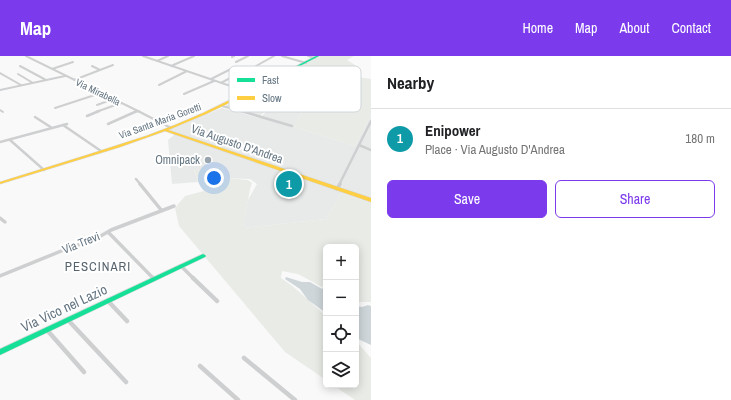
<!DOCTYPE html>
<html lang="en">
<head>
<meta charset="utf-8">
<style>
  body { margin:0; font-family:"Archivo Narrow",sans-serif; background:#f2f2f2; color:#202124 }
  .controls { position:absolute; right:12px; bottom:12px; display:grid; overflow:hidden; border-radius:6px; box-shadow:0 2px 10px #0003 }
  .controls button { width:36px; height:36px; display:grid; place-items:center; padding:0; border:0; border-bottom:1px solid #e0e0e0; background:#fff; color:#202124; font:20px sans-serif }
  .you { position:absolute; left:214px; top:122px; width:14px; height:14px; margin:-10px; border:3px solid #fff; border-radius:50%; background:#1a73e8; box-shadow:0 0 0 6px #1a73e833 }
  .badge { display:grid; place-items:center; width:26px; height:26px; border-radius:50%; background:#7c3aed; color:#fff; font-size:13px; font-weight:700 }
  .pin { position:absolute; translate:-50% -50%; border:2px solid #fff; box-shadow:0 1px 4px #0006 }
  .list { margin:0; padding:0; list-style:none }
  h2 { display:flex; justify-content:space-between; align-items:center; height:52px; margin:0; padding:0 16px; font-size:17px }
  h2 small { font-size:13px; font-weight:400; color:#757577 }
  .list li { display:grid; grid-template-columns:26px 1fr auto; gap:12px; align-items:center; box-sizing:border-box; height:60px; padding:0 16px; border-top:1px solid #e0e0e0 }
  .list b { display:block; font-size:15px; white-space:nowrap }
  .list p { margin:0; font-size:13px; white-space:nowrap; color:#757577 }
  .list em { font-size:13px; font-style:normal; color:#757577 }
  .actions { display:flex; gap:8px; padding:12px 16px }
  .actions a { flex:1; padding:9px 0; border:1px solid #7c3aed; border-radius:6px; text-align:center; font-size:14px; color:#7c3aed }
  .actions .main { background:#7c3aed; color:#fff }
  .icon { flex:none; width:22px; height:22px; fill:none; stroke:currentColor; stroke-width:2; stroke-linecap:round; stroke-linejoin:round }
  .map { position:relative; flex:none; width:371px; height:344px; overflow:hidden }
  header { display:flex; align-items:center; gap:24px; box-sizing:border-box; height:56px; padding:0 20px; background:#7c3aed; color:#fff }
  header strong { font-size:19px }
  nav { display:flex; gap:22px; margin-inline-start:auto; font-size:14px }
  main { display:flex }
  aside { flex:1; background:#fff }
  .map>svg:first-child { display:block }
</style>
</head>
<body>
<header>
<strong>Map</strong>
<nav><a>Home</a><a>Map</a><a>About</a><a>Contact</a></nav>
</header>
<main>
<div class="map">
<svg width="371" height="344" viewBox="0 0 371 344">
  <rect width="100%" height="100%" fill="#f9f9f9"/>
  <path fill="#e8e9e9" d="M274,47l29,8 -9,16 61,19 16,-31v88l-30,-10 -15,26 -83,9 5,-28 9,-16 -7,-5 -24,-1 -3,-11 -29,3 4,12 -26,2 -4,-44 6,-5 -5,-5 53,-22 38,10z"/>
  <path fill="#e8ebe6" d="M320,0h34l-7,4 8,5 2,12 14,2v36l-16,31 -61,-19 9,-16 -29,-8 -14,13 -35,-10z
    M223,111l3,11 22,2 4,3 -2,6 -7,39 83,-9 15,-26 30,10v99h-15v-55h-30v34l-4,6 -24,-13 -16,-3 -1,7c17,11 30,25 45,38v64l-41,-28 -106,-126 -4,-18 10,-12 19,-5 -6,-9 -4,-13z
    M356,285l15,17v42h-16l-22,-15h23z"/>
  <path fill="#ced6d9" d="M286,221l16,5h8l12,7 4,-5v29l-18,-13 -8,-11 -15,-10z
    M368,249l3,1v39l-15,-7v-32l6,1z"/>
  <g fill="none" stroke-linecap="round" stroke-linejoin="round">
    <g stroke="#d5d6d7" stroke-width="1">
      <path id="fast" d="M316,0h3l-86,45 -3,-1z
        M203,198l2,1 1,1 -1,1 -205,98v-6z"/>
    </g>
    <g stroke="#d5d6d7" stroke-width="1">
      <path id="slow" d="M232,43l2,1 -1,1 -27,13 -38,16 203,68v4l-206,-71 -45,16 -120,37v-2l87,-27 59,-19 29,-11 28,-12z"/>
    </g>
    <path stroke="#cecfd0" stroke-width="2" d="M26,0l114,56
      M143,0l105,36
      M282,0l24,7
      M308,0l7,2
      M232,1l2,-1
      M157,5l11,-5
      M236,6l12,-6
      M20,10l26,14
      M92,10l8,4
      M171,10l23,-10
      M256,10l18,-10
      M52,13l21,-7
      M0,17l21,12
      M18,18l15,9
      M211,23l22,-11
      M74,24l39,-15
      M221,27l20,-11
      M159,29l28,-14
      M0,34l65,-14
      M184,38l30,-13
      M97,49l16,-6
      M222,50l23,6
      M55,52l46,-15
      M0,54l3,2
      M96,56l25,-9
      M135,56l3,-1"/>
    <path stroke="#cecfd0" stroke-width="2.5" d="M138,55l33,17
      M241,55l51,15
      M87,60l12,-5
      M35,61l17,11
      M108,68l29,-13
      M63,69l38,26
      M10,84l34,30
      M0,86l67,-18
      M359,89l12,5
      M136,123l5,6
      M339,129l32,-64"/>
    <path stroke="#cecfd0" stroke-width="3.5" d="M140,128l22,27
      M337,133l3,-5
      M0,162l5,4
      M108,176l46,47
      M181,210l13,13
      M0,220l71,-29 21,-6 19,-11 63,-24"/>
    <path stroke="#cecfd0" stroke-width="4.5" d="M153,222l1,1
      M193,222l24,23
      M108,245l19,20
      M68,264l58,62
      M47,274l37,42
      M244,302l51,42
      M200,310l38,34"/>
    <use href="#fast" fill="#16e098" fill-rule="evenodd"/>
    <use href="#slow" fill="#ffcf43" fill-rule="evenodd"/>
  </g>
  <circle fill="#99a4ac" stroke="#fff" stroke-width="1.5" cx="208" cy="104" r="4"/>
  <g text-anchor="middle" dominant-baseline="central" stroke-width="4" stroke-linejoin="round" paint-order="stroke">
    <g font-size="10" fill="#657683" stroke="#fff">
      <text transform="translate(98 36) rotate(26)">Via Mirabella</text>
      <text transform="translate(160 65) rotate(-20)">Via Santa Maria Goretti</text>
    </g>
    <g font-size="12" fill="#657683" stroke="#fff">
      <text transform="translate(237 88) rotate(19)">Via Augusto D'Andrea</text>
      <text transform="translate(81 187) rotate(-22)">Via Trevi</text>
    </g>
    <g font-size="12" fill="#657683" stroke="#fff" text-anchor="end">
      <text x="200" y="104">Omnipack</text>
    </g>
    <g font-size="13" letter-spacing="1" fill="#57646e" stroke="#fff">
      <text x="98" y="210">PESCINARI</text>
    </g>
    <g font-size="14" fill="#657683" stroke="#fff">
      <text transform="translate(64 252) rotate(-25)">Via Vico nel Lazio</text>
    </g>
  </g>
  <rect x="229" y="10" width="132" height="46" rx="6" fill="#fff" stroke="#d1d6da" stroke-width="1"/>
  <rect x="237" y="22" width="18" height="4" fill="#16e098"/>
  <rect x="237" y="40" width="18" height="4" fill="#ffcf43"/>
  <g font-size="11" fill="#657683">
    <text x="262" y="28">Fast</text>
    <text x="262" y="46">Slow</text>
  </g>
</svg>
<div class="controls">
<button>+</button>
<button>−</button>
<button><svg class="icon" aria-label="locate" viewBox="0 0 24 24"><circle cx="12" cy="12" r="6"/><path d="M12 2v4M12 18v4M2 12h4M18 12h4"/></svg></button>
<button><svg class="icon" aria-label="layers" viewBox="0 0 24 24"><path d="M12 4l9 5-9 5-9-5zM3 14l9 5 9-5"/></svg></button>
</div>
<div class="you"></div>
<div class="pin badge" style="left:289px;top:128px;background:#0f9aa8">1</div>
</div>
<aside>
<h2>Nearby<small></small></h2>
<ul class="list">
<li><span class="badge" style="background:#0f9aa8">1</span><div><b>Enipower</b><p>Place · Via Augusto D'Andrea</p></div><em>180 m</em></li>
</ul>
<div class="actions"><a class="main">Save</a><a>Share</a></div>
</aside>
</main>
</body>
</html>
